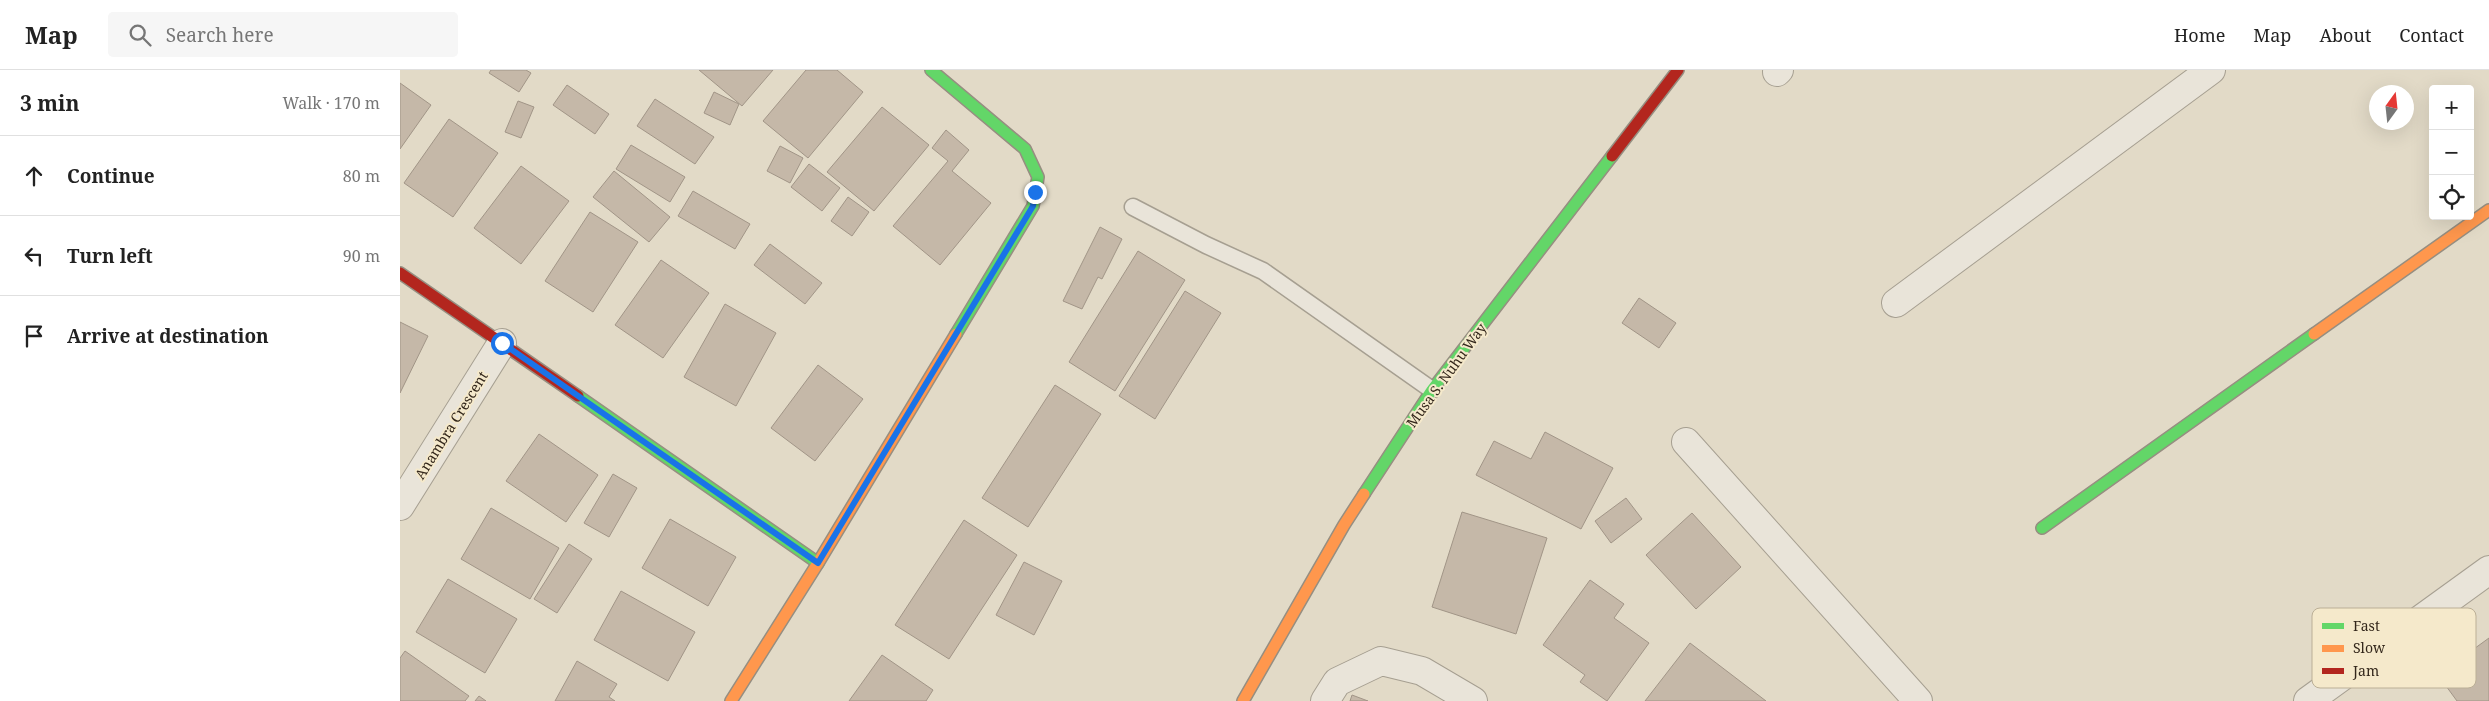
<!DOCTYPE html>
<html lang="en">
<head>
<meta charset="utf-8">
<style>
  body { margin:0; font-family:"Noto Serif",serif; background:#f6f6f6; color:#222 }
  .controls { position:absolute; right:15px; top:15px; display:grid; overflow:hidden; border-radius:5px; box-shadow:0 5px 20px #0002 }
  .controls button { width:45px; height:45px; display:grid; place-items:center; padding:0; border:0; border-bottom:1px solid #e0e0e0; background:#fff; color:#222; font:25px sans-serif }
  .compass { position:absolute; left:1969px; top:15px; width:45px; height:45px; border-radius:50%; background:#fff; box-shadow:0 5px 20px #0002; rotate:15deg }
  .stop { position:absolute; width:15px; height:15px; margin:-11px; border:4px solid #1a73e8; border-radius:50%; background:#fff }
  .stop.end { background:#1a73e8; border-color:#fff; box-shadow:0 1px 5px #0008 }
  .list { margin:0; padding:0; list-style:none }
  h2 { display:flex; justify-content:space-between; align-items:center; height:65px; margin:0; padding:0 20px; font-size:21px }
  h2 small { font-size:16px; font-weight:400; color:#767676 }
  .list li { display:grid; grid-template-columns:32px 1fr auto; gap:15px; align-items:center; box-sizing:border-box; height:80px; padding:0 20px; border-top:1px solid #e0e0e0 }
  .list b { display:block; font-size:19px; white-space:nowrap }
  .list em { font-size:16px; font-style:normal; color:#767676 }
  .icon { flex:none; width:28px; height:28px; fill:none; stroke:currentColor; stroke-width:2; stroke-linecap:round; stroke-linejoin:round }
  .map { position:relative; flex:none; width:2089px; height:631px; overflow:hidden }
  header { display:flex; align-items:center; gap:30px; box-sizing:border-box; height:70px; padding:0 25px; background:#fff; border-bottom:1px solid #e0e0e0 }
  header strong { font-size:24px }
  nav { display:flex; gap:28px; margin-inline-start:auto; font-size:18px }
  .search { width:350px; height:45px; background:#f6f6f6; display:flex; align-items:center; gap:12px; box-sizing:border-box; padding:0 18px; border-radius:5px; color:#767676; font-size:19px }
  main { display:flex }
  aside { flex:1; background:#fff }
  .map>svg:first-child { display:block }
</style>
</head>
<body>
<header>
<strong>Map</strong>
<div class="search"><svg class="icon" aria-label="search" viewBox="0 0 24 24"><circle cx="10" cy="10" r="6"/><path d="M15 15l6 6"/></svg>Search here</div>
<nav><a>Home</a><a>Map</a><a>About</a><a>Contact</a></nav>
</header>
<main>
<aside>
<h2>3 min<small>Walk · 170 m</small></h2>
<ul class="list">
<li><svg class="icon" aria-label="ahead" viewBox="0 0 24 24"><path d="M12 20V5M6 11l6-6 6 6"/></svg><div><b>Continue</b></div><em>80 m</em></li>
<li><svg class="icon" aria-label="left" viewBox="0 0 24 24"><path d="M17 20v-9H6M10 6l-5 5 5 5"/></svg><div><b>Turn left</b></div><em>90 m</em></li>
<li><svg class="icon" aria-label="arrive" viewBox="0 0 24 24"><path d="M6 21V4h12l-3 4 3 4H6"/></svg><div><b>Arrive at destination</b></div></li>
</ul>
</aside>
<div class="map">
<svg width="2089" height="631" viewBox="0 0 2089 631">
  <rect width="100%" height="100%" fill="#e2dac7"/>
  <path fill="#c5b8a8" stroke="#a19587" d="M91,0h35l5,3 -12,19 -30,-19z
    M299,0h74l-31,36z
    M406,0h31l26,22 -55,66 -45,-37z
    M0,13l31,22 -31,44z
    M167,15l42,29 -14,20 -42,-29z
    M314,22l25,12 -9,21 -26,-12z
    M255,29l59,38 -19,27 -58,-38z
    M118,31l16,6 -13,31 -16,-6z
    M482,37l47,38 -55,66 -47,-39z
    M49,49l49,34 -45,64 -49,-34z
    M546,60l23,20 -17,21 39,32 -51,62 -47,-39 55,-65 -16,-13z
    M231,75l54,32 -15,25 -54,-33z
    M380,76l23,12 -13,25 -23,-12z
    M409,94l31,24 -18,23 -31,-24z
    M121,96l48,35 -48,63 -47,-36z
    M214,101l56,46 -21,25 -56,-45z
    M293,121l57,33 -15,25 -57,-33z
    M448,127l21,15 -17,24 -21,-15z
    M190,142l48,30 -45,70 -48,-31z
    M700,157l22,12 -20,40 -4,-2 -16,32 -19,-8z
    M370,174l52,39 -17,21 -51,-39z
    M738,181l47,29 -70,111 -46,-29z
    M261,190l48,33 -46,65 -48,-33z
    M785,221l36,22 -66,106 -36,-23z
    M1239,228l37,25 -17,25 -37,-25z
    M325,234l51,29 -40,73 -52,-29z
    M0,252l28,14 -28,57z
    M418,295l45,34 -48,62 -44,-33z
    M655,315l46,29 -73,113 -46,-29z
    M1145,362l68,36 -32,61 -105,-54 18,-34 37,18z
    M139,364l59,41 -32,47 -60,-41z
    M213,404l24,14 -28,49 -25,-14z
    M1226,428l16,21 -31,24 -16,-22z
    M91,438l68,40 -29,51 -69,-40z
    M1062,442l85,26 -31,96 -84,-27z
    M1292,443l49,54 -45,42 -50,-54z
    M270,449l66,38 -28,49 -66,-38z
    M564,450l53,35 -68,104 -54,-34z
    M169,474l23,15 -35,54 -23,-14z
    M624,492l38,19 -28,54 -38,-20z
    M48,509l69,40 -32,54 -69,-41z
    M1190,510l34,24 -10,14 35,25 -42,58 -27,-19 5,-7 -42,-30z
    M221,521l74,41 -27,49 -74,-41z
    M2089,568v63h-32l-19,-26z
    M1290,573l76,58h-121z
    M5,581l64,45 -4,5h-65v-43z
    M482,585l51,35 -7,11h-77z
    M177,591l40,23 -8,13 6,4h-60z
    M952,625l16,6h-18z
    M79,626l7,5h-11z"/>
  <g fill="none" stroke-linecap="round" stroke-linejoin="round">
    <g stroke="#a69f91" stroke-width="19">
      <path id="lane" d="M733,137l73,38 57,26 169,119"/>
    </g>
    <g stroke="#a69f91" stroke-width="30">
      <path id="street" d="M1377,2l2,-2
        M1496,233l315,-233
        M1286,372l232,259
        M0,436l102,-163
        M925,631l12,-19 44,-21 41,10 51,30
        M1908,631l181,-131"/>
    </g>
    <g stroke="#968e81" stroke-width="14">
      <path id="fast" d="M531,0l94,79 13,28 -5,29 -77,128
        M178,326l240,167
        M964,424l68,-104 180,-234
        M1642,458l272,-194"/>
    </g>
    <g stroke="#968e81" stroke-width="14">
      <path id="slow" d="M1914,264l175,-124
        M331,631l87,-138 138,-229
        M843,631l101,-176 20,-31"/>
    </g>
    <g stroke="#968e81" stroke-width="14">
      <path id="jam" d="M1212,86l66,-86
        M0,203l178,123"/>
    </g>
    <use href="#lane" stroke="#e9e4d9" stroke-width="16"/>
    <use href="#street" stroke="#e9e4d9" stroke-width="28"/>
    <use href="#fast" stroke="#63d668" stroke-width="11"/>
    <use href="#slow" stroke="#ff974d" stroke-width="11"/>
    <use href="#jam" stroke="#b3261e" stroke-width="11"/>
  </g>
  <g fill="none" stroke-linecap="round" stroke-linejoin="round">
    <path stroke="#1a73e8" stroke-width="6" d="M102,273l316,220 215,-357 2,-14"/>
  </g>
  <g text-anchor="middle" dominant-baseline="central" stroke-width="4" stroke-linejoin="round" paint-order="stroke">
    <g font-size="14" fill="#33271b" stroke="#f5e9cb">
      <text transform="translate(1046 305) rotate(-54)">Musa S. Nuhu Way</text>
      <text transform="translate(51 355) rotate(-58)">Anambra Crescent</text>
    </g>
  </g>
  <rect x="1912" y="538" width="164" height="80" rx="8" fill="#f5e9cb" stroke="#bbaf96" stroke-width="1"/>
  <rect x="1922" y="553" width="22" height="6" fill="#63d668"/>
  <rect x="1922" y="575" width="22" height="7" fill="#ff974d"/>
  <rect x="1922" y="598" width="22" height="6" fill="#b3261e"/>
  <g font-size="14" fill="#33271b">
    <text x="1953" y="561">Fast</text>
    <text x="1953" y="583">Slow</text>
    <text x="1953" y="606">Jam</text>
  </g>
</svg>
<div class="controls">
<button>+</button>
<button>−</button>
<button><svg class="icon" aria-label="locate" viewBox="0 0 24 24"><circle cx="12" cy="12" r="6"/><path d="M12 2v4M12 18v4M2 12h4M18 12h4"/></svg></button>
</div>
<svg class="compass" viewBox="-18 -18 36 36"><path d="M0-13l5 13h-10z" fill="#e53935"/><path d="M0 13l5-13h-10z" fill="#767676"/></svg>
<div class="stop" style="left:102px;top:273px"></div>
<div class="stop end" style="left:635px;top:122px"></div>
</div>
</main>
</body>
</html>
